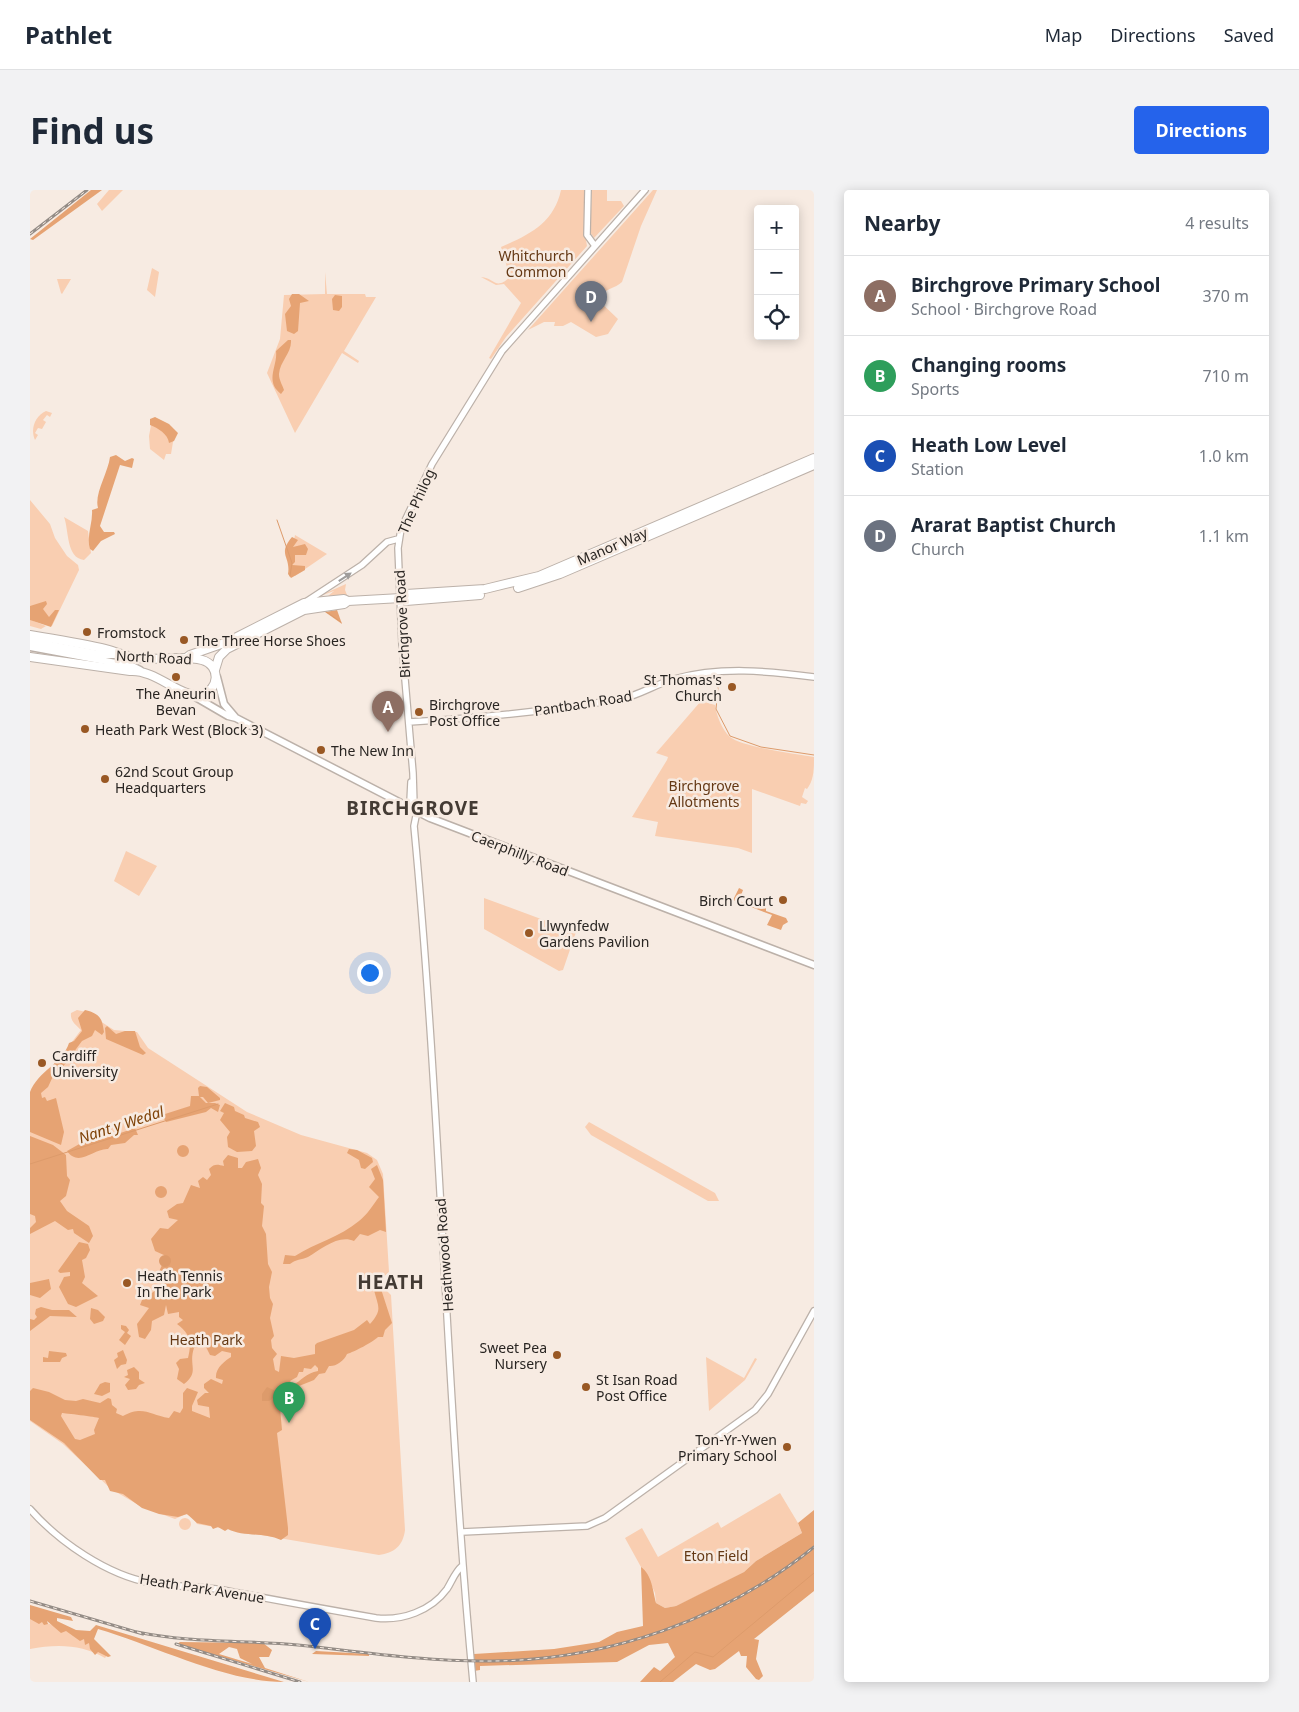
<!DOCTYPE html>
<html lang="en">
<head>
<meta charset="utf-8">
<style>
  body { margin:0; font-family:"Noto Sans",sans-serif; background:#f2f2f3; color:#1f2937 }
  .controls { position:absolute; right:15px; top:15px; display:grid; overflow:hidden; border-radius:5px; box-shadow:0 2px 12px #0003 }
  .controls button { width:45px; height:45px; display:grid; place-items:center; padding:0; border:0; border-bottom:1px solid #e0e1e3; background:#fff; color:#1f2937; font:25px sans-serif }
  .you { position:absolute; left:339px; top:782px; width:18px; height:18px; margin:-12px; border:4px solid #fff; border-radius:50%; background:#1a73e8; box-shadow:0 0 0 8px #1a73e833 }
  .badge { display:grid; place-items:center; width:32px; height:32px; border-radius:50%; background:#2563eb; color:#fff; font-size:16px; font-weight:700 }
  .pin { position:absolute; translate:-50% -41px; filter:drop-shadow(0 1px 2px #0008) }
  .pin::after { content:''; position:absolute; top:26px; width:18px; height:15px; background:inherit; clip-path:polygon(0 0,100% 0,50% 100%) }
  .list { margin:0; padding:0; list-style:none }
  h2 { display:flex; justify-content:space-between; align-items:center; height:65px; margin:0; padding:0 20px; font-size:21px }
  h2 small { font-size:16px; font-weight:400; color:#747a83 }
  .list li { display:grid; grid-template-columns:32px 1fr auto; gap:15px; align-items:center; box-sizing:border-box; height:80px; padding:0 20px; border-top:1px solid #e0e1e3 }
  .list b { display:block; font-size:19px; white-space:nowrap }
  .list p { margin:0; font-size:16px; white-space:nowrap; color:#747a83 }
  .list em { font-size:16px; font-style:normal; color:#747a83 }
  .icon { flex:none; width:28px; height:28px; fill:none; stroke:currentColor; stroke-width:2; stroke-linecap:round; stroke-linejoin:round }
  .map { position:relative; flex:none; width:784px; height:1492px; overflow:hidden; border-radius:5px }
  header { display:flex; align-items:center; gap:30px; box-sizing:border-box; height:70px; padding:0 25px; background:#fff; border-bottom:1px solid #e0e1e3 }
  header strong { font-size:24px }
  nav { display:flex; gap:28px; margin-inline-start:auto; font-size:18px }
  .intro { display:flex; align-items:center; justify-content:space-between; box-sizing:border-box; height:120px; padding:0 30px }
  h1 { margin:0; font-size:35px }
  .button { padding:12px 22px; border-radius:5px; background:#2563eb; color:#fff; font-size:18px; font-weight:700 }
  main { display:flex; gap:30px; padding:0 30px }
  aside { flex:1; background:#fff; border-radius:5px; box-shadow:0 2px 12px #0003 }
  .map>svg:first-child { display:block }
</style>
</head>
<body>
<header>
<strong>Pathlet</strong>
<nav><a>Map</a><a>Directions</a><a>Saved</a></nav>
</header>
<div class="intro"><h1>Find us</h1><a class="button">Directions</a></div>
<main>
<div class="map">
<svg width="784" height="1492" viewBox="0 0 784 1492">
  <rect width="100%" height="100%" fill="#f7ebe2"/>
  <path fill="#f9ceb1" d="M79,0h14l-21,21 -5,-7z
    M531,0h24v44l2,12 -81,91 -15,22 -2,-1 32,-55 -17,-19 -8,1 -15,-8c14,1 14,14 29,0l-9,-30c28,-12 53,-24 60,-57z
    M562,0h15v11h14l3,5 -30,32 -4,-6z
    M623,0h4l-16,36 -19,56c-6,6 -19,8 -26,16l22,21 -10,15 -12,3 -25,-15 -8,4h-9l1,-4h-11l-16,8z
    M122,78l7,4 -4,25 -8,-7z
    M295,82l2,22h38l1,3h10l-32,54 15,10 -1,2 -16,-10 -47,80 -28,-60 13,-34 4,-44 41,-1z
    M27,89h14l-9,15 -1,-1z
    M16,221l6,2 -2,4 -3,-2 -4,5 3,2 -4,7 -4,-1 -3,5 3,2 -3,5c-5,-11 0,-24 11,-29z
    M122,230l22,16 -3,18h-5l-2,6 -14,-11 -1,-13z
    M0,310l20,24 5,14 12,18 11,9 1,5 -27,56 -21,-6 15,6 -5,3 -11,-3z
    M34,327l24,14 3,22 -7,7c-18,-2 -15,-30 -20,-43z
    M265,345l32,19 -32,22 -5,-15z
    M316,394l-1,6 2,5 -19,1 6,-5 -14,5h-1z
    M671,511l14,4c1,9 7,25 15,32 12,10 67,17 84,20 0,12 0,23 -7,32l-2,-1 -3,9 6,4 -2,3 -5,-1 -1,3 -48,-17v64l-14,-5 -83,-12 3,-14 -26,-5 35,-57 1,-3 -12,-4z
    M96,661l31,15 -18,30 -25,-15z
    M454,708l92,34 -13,38 -4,1 -75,-42z
    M47,820l9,2 28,18 23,2 11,16 99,64 54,23 66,18 10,7 6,14 6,98 -8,7 -7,1 -1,4 2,5 11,1 5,5 14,235c-2,16 -11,23 -26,25l-182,-31 -5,-7 -6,-3 -11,5 -33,-12 -31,-18 -48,-45 -33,-23v-324l51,-67c-5,-5 -11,-9 -10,-17z
    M559,932l126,71 4,8h-11l-117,-66 -6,-8z
    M356 1093a6 6 0 1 1 12 0a6 6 0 1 1-12 0Z
    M676,1167l38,21 11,-20 2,1 -12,21 -36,31z
    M750,1303l18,30 4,10 -46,28 -12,11 -41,21 -27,13 -11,2 -9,-5 -1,-10 -9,-20 -5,-6 -16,-29 17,-10 16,29 60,-35 3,6z
    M149 1334a6 6 0 1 1 12 0a6 6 0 1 1-12 0Z
    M0,1427l62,22 16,15 -3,4c-23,-14 -49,-14 -75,-9z"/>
  <path fill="#e6a373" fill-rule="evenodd" d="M61,0h11l-69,50 -3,-1z
    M262,104h7l10,7 -9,2 -2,28 -4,3 -7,-3 -2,-17 6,-8 -2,-7z
    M305,105l7,1v11l-3,4 -6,-1 -1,-11z
    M258,150h3c1,13 -11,21 -12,34 0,6 3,10 5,16l-3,4c-17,-13 -3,-28 -5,-43z
    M125,227l14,7 9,9 -4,8 -5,2c-1,-9 -11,-15 -19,-18v-6z
    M86,265l9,6 7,-3 2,1 -2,9 -12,-3 -20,61 4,6h10l1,2 -14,7 -8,10 -3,-2c-4,-13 3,-26 2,-39l6,-2c-4,-14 10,-35 12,-51z
    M262,347l6,3 -5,7 12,-3 3,5 -2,6h-11v7l-3,3 13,1v4l-14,8 -3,-4c3,-18 -11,-19 4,-37z
    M16,411l1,3 -4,5 6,8 6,-7h4l-8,17 -21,-7v-14z
    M307,420l5,14 -17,-12z
    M709,698l4,2 -4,11 22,8 5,-1v3l20,7 2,4 -5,3 -2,5 -14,-5 5,-10 -39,-15z
    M55,820c16,4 17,9 19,22l-2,3 -7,-5 -3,6 -10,5 -20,27 -7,4 -7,15 -7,6 1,5 3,-1 2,4 9,-3 8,34 -3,13 -31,-13c0,-12 0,-30 0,-40 8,-21 33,-29 39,-49l5,-2 8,-10 -4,-13z
    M77,836l9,8 9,-3h10l5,16 6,6 -3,2 -37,-16 -1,-11z
    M170,896l7,1 13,11v2l-12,3 -5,-6h-3l6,6h9l5,2 -2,7 -7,-4 -5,4 -40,10 -3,-5 2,-3 25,-8 1,-10h8l-1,-8z
    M195,913l9,4 1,4 9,4 1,3 13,4 2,5 -6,4 2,15 -4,5 -15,1 -9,-5 -1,-10 3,-5 -10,-12 4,-7 -4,-2z
    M105,938l3,7h-4l-9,8 -14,2 -3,4c-14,-1 -29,19 -41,2l23,-13 10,2z
    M0,946l23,9 13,10 1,21 3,4 -4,16 -6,5 7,10 22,15 4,10 -4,7 -15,-10 -1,-4 -5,1 -13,-9 -25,13v-6l6,-6 -1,-6 -5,-2z
    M147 961a6 6 0 1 1 12 0a6 6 0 1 1-12 0Z
    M319,959l8,1 15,8 1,4 -8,7 -4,-1 -2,-8 -12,-7z
    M198,965l10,3v10h4l4,-6 12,-3 3,9 -3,7 4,9 -1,19 3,3 -2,20 4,8 2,30 4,8 -3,15 1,11 3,6 -3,14 4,18 -3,4 1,8 5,6 -4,5 2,11 4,2 2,-16 13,2 21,-4v-9l2,-2 37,-13 13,-10 3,4c13,-15 8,-17 4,-34l7,-1 11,34 -7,7 -2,7h-5c-5,5 -24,15 -31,17 -3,7 -12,13 -18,12l-4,7 -6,1 -5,6 -15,6 -5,6 -3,-1 -6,3v8l-5,6 2,22 -5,3 11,95v7l-7,5c-17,-8 -39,-3 -53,-11l-3,2 -7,-4 -5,2 -2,-3 -14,-3 -10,-9 -9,3 -19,-3 -17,-6 -19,-14 -13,-3 -5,-11h-5l-36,-37 -34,-23v-29l3,-3 16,4 16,8 11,1 7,-2 17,4 8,-5 3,1 1,6 5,4 -1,4 7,3c20,-11 27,-1 46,2l5,-7 6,2 3,-5v-15l4,-5 11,4 -6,14v5l18,7 -1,-11 -11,-2 -1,-5 8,-7h4l-5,-5v-4l7,-5 11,5 1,-4 -7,-2c-1,-10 9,-17 15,-21v-4l-9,-2 -7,5 -5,-1 -4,-8 -8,-1 -4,2c-6,18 6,23 -10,36l-7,-5 2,-10 -3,-6 4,-4 8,-1c4,-17 2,-24 -11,-34l6,-4 -4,-3v-5l-11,2 -2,-9 -2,10 -12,6 -1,9 -6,9 -6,-2 -2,-13 12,-16 -9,-3 2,-5 14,-10h5l5,-9 -2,-5 -6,-2 8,-18 -11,-5 -4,-12 9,-11 8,1 10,-9 -9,-2 -2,-7 10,-7 6,-1 8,-18 9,3 -2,-7 5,-4 4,3 4,-5 -2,-6c6,-6 9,-4 15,-3l-1,-5zM285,1175l3,3v3c-12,2 -17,10 -25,14l-3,-4 7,-4 2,-5h4l1,-4 7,1zM32,1223c2,0 35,4 37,5l-5,12 1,4 -15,6 -5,-1 -14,-23z
    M347,975l6,15 3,52 -6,-2 -12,6 -8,-2 -6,7c-15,-7 -33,8 -46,16 -7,3 -12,2 -18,7h-7l2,-9 10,1c20,-13 45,-19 64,-35 8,-6 14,-16 20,-24l-10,-10 6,-8 -4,-10z
    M125 1002a6 6 0 1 1 12 0a6 6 0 1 1-12 0Z
    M49,1052l9,2 2,6 -4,8 -4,2 3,17 -3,6 16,13 -22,11 -8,-3 -9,-17 5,-10 6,-1v-4l-10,1 -2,-2z
    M19,1089l2,10 -11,9 -10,-3v-12z
    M11,1117l11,3h17l8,7 -27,-1 -20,15v-12l4,1 3,-3 -2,-3 1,-5z
    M61,1118l7,2 7,7 -2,4 -9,3 -4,-5z
    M91,1135l5,1 3,4 -2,3 4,3 -6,9 -6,-5 6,-8 -4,-3z
    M93,1160l4,10 -1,4 -5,1 -4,4 -3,-9 4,-3 -1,-4z
    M19,1161l17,2 1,3 -5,2 -2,4h-17v-5l5,1z
    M104,1177l5,5v7l6,4 -6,2 -3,4 -8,1 -3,-5 5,-6 -6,-2 4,-2 -1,-5z
    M75,1192l5,1v9l-8,4 -8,-2 6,-10z
    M784,1320v81l-60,48 5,1 -3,19 7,17 -4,4 -3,-1 -10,-12 1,-11h-6l-2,-5 -24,18 -5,1 -14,-6 -23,18h-33l14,-15 6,4 15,-14 -7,-14 -19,2 -32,17 -137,4v4l-6,1v-17l80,-5 45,-7 18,-10 26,-6 -2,-59c11,8 12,24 15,36l9,5 11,-2 68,-34 12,-11 46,-28 -4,-10z
    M0,1415l41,12 2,4 -16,-3v3l19,9 14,1 6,-6 188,57c-59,0 -128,-36 -186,-53l-4,10 17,17 -3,1 -10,-5 -3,3 -5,-6 -1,-6 -4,2 -1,-6 -4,2 -14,-10 -5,2 -14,-12 1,3 -4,1 -2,-3 -3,2 -9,-5z
    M150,1452l83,1 9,7 -3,7h-10l6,11 44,14 -132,-38zM199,1457l8,2 3,9 12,6 -33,-10z
    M286,1461l53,3v2l-57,-2z"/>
  <path fill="#dd9b6b" d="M129 1071a6 6 0 1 1 12 0a6 6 0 1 1-12 0Z
    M237,1197l9,4 -4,8 -3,2h-7v-7z"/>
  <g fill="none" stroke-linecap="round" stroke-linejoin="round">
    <path stroke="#dd9b6b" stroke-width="1" d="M247,330l15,43 -2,13
      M295,421l16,11
      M689,486l-3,33 14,27 31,11 53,8
      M0,974l188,-60
      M630,1492l35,-30 18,5 101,-84"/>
    <g stroke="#bcb1a9" stroke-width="8">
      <path id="secondary" d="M558,0l-1,45 8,11
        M274,413l58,-38 25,-23 11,-3
        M379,532c70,-4 142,-11 212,-23 19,-4 35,-15 53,-20 47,-13 93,-8 140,-2
        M381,592l-1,20 5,7
        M384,616l-1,-33 -11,-129 -4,-96 3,-19 31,-65 70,-113 143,-161
        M386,626l-2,10c27,284 32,572 59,856
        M0,1319c29,33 77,66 121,74 24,4 48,3 72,7 51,10 102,19 153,28 26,3 55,-7 71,-29 5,-8 8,-17 15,-23
        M432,1342l125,-6 18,-8 150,-108 13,-16 46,-83"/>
    </g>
    <g stroke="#bcb1a9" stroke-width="9">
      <path id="primary" d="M0,451l74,14h16
        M0,457l102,19 8,4
        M187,487l7,27 11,13
        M162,505l36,21 8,2 194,100 384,147"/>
    </g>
    <g stroke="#bcb1a9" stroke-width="10">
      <path id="highway" d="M488,398l42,-14 254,-109
        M371,408l5,3 74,-6
        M0,445c24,4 48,8 71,13 13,3 24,8 37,10 21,3 44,-3 64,2 19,5 18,31 -2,35 -19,3 -45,-26 -70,-24l-100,-14
        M156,468l4,-3 37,-13 77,-39 40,-4 4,2 53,-3 5,-4 79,-5 54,-13 275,-118
        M185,480l4,-13 8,-8 77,-39 40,-6 4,-3"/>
    </g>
    <use href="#secondary" stroke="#fff" stroke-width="5.5"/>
    <use href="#primary" stroke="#fff" stroke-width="6"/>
    <use href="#highway" stroke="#fff" stroke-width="8"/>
    <g stroke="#948c86" stroke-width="3">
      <path id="rail" d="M0,44l57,-44
        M0,1411l113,33
        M107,1442c53,11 107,8 161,13 64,7 130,17 195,16 115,-1 232,-42 321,-114
        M146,1454l124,38"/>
    </g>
    <use href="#rail" stroke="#f7ebe2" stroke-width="1" stroke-dasharray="4" stroke-linecap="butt"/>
  </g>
  <defs><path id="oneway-solid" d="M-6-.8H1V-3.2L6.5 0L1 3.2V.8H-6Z" transform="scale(1.25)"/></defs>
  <use fill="#9f9d9c" href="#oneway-solid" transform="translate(315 387) rotate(-33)"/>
  <g fill="#995824" stroke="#f7ebe2" stroke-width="2">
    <circle cx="57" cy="442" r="5"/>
    <circle cx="154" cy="450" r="5"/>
    <circle cx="146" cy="487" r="5"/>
    <circle cx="702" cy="497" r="5"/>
    <circle cx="389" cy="522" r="5"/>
    <circle cx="55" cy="539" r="5"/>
    <circle cx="291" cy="560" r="5"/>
    <circle cx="75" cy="589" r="5"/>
    <circle cx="753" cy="710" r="5"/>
    <circle cx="499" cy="743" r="5"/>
    <circle cx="12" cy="873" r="5"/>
    <circle cx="97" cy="1093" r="5"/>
    <circle cx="527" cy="1165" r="5"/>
    <circle cx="556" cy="1197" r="5"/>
    <circle cx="757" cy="1257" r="5"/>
  </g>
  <g text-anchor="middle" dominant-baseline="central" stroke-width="5" stroke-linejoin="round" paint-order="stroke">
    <g font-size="14" fill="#643814" stroke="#f7ebe2">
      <text x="506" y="65">Whitchurch<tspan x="506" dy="16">Common</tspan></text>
      <text x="674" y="595">Birchgrove<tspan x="674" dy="16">Allotments</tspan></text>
      <text x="176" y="1149">Heath Park</text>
      <text x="686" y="1365">Eton Field</text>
    </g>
    <g font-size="14" fill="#292522" stroke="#f7ebe2">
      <text transform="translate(386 311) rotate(-66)">The Philog</text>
      <text transform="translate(582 356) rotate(-23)">Manor Way</text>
      <text transform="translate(372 434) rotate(-93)">Birchgrove Road</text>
      <text transform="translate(124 467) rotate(3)">North Road</text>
      <text transform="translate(553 513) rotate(-9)">Pantbach Road</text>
      <text transform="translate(490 663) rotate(21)">Caerphilly Road</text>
      <text transform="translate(414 1065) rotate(-94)">Heathwood Road</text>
      <text transform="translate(172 1398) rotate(9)">Heath Park Avenue</text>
    </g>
    <g font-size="14" fill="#292522" stroke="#f7ebe2" text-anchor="start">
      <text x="67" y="442">Fromstock</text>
      <text x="164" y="450">The Three Horse Shoes</text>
      <text x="692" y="489" text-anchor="end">St Thomas's<tspan x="692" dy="16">Church</tspan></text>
      <text x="146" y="503" text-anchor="middle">The Aneurin<tspan x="146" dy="16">Bevan</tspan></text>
      <text x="399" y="514">Birchgrove<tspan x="399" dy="16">Post Office</tspan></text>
      <text x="65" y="539">Heath Park West (Block 3)</text>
      <text x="301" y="560">The New Inn</text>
      <text x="85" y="581">62nd Scout Group<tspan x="85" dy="16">Headquarters</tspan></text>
      <text x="743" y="710" text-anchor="end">Birch Court</text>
      <text x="509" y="735">Llwynfedw<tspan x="509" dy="16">Gardens Pavilion</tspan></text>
      <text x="22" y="865">Cardiff<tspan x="22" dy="16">University</tspan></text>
      <text x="107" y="1085">Heath Tennis<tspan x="107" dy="16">In The Park</tspan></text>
      <text x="517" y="1157" text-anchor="end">Sweet Pea<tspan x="517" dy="16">Nursery</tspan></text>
      <text x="566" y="1189">St Isan Road<tspan x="566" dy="16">Post Office</tspan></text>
      <text x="747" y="1249" text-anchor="end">Ton-Yr-Ywen<tspan x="747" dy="16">Primary School</tspan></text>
    </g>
    <g font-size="15" font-style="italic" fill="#7f4207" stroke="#f7ebe2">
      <text transform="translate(91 934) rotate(-18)">Nant y Wedal</text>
    </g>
    <g font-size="19" font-weight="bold" letter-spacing="1" fill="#443b34" stroke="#f7ebe2">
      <text x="383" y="618">BIRCHGROVE</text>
      <text x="361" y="1092">HEATH</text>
    </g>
  </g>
</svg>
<div class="controls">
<button>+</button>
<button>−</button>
<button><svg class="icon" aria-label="locate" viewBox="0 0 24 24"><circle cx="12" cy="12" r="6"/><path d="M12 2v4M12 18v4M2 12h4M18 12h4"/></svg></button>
</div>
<div class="you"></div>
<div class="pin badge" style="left:358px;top:542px;background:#8d6e63">A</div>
<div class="pin badge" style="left:259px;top:1233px;background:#2e9e5b">B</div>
<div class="pin badge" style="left:285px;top:1459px;background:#1a4fb4">C</div>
<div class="pin badge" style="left:561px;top:132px;background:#6b7280">D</div>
</div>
<aside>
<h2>Nearby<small>4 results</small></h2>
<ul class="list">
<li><span class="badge" style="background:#8d6e63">A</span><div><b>Birchgrove Primary School</b><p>School · Birchgrove Road</p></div><em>370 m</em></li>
<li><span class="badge" style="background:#2e9e5b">B</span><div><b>Changing rooms</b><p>Sports</p></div><em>710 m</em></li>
<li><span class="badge" style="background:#1a4fb4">C</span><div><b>Heath Low Level</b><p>Station</p></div><em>1.0 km</em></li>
<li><span class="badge" style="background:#6b7280">D</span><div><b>Ararat Baptist Church</b><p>Church</p></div><em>1.1 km</em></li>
</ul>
</aside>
</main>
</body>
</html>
